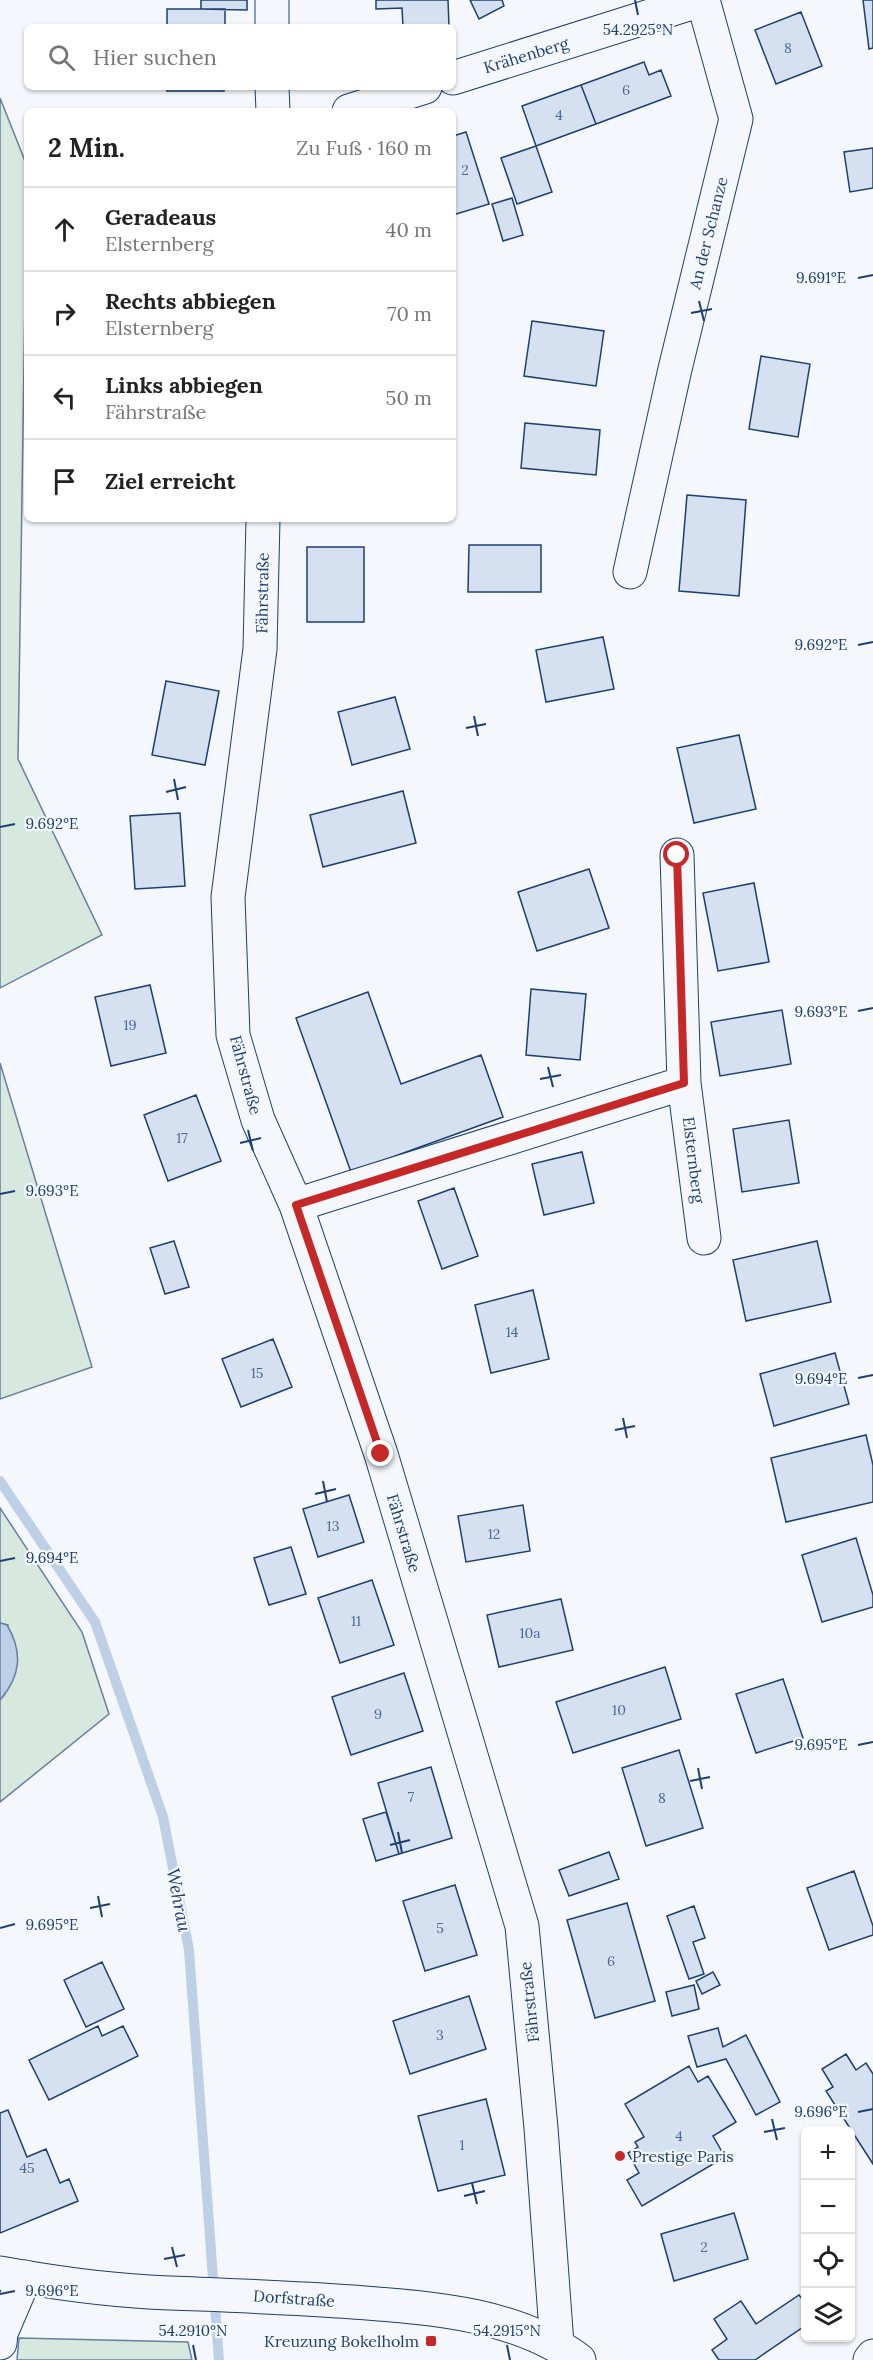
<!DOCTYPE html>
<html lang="de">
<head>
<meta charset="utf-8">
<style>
  body { margin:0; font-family:Lora,serif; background:#f2f2f2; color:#222 }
  .controls { position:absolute; right:18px; bottom:18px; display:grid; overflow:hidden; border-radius:9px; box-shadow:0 2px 4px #0004 }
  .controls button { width:54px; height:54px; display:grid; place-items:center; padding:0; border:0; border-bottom:2px solid #e0e0e0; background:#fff; color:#222; font:30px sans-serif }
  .stop { position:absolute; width:18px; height:18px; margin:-14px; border:4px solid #c62828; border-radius:50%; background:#fff }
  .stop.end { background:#c62828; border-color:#fff; box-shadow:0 2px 6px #0008 }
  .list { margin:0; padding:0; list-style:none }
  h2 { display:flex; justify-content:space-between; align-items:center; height:78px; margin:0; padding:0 24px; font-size:26px }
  h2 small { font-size:20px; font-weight:400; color:#767676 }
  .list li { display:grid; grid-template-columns:39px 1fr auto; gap:18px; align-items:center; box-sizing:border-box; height:84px; padding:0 24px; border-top:2px solid #e0e0e0 }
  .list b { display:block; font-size:22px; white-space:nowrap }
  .list p { margin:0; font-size:20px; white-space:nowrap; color:#767676 }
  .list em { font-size:20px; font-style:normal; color:#767676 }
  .icon { flex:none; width:33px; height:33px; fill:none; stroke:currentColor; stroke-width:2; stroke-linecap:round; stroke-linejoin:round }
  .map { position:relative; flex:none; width:873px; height:2360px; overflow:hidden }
  .search { position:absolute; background:#fff; box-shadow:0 2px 4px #0004; left:24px; top:24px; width:432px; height:66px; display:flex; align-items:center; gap:15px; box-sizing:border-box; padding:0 21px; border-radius:9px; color:#767676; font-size:22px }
  .panel { position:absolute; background:#fff; box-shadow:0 2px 4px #0004; left:24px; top:108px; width:432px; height:414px; border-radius:9px }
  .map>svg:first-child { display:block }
</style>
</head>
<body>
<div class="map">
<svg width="873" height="2360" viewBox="0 0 873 2360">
  <rect width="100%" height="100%" fill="#f4f7fb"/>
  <path fill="#d7e8df" stroke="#687fa3" stroke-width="1.5" d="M0,98l27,68 -9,593 84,176 -102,53z
    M0,1063l92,304 -92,32z
    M0,1508l82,124 27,82 -109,88v-102l5,-6 3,-69 -8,-2z
    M19,2338l169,4 4,18h-175z"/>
  <path fill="#bed0e5" stroke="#687fa3" stroke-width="1.5" d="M0,1623l7,2c16,27 14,51 -7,75z"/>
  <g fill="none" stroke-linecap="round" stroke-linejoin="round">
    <path stroke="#bed0e5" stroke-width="10" d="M0,1481l95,141 68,195 26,133 30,410"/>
  </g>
  <path fill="#d5e0f0" stroke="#1d3f73" stroke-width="1.5" d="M201,0h46v10l-46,-1z
    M376,0h72l1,27h-46l-1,-19 -26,1z
    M470,0h32l2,6 -25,13z
    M863,0h10v48l-4,1z
    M167,9h58v18h-58z
    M801,12l21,54 -46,18 -21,-54z
    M644,62l5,13 12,-5 10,26 -75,28 -15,-39z
    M581,85l15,39 -60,22 -14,-40z
    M167,87h57v4h-57z
    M466,132l23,72 -36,11v-79z
    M536,146l16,46 -35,12 -16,-46z
    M873,148v40l-23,4 -6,-40z
    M512,198l11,37 -20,6 -11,-37z
    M532,321l72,10 -8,55 -72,-10z
    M761,356l49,8 -12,73 -49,-8z
    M525,423l75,7 -4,45 -75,-7z
    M687,495l59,5 -7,96 -60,-5z
    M469,545h72v47h-73z
    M307,547h57v75h-57z
    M603,637l11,52 -68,13 -10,-52z
    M166,681l53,10 -14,74 -53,-10z
    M395,697l15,52 -58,16 -14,-53z
    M739,735l17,74 -62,14 -17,-75z
    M403,791l13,52 -93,24 -13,-52z
    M180,813l5,73 -50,3 -5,-73z
    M589,869l20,59 -72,23 -19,-59z
    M754,883l15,79 -51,9 -15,-78z
    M150,985l16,68 -55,13 -16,-69z
    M531,989l55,5 -6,66 -54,-5z
    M368,992l33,92 80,-29 22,62 -152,55 -55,-154z
    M782,1010l9,54 -71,12 -9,-54z
    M196,1095l25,66 -53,20 -24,-66z
    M789,1120l10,63 -57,9 -9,-63z
    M582,1152l12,51 -50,12 -12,-51z
    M454,1188l24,68 -36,13 -24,-68z
    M174,1241l15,46 -24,7 -15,-46z
    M817,1241l14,61 -85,19 -13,-61z
    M533,1290l16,69 -58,14 -16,-68z
    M273,1339l19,48 -51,20 -19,-48z
    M835,1353l14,51 -75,22 -14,-52z
    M866,1435l7,30v37l-87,20 -15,-64z
    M349,1495l15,47 -46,15 -15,-48z
    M523,1505l7,46 -64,11 -8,-46z
    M856,1538l17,57v12l-51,15 -20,-67z
    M291,1547l15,47 -37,11 -15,-47z
    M372,1580l22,65 -54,18 -22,-65z
    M561,1599l12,51 -74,17 -12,-52z
    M665,1667l16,52 -108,34 -17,-51z
    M404,1673l19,58 -72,24 -19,-58z
    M783,1679l20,59 -47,15 -20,-59z
    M679,1750l24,78 -57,18 -24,-78z
    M431,1767l21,71 -53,16 -21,-71z
    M386,1812l13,42 -23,7 -13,-42z
    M609,1852l10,27 -50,17 -10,-26z
    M854,1871l19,55v9l-44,15 -22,-62z
    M455,1885l22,70 -52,16 -22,-70z
    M627,1903l28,98 -60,17 -28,-98z
    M694,1906l11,32 -12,4 11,32 -15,5 -22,-63z
    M102,1962l22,47 -38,18 -22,-47z
    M713,1972l7,13 -18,9 -6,-13z
    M694,1985l5,24 -27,7 -6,-24z
    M469,1996l17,53 -76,25 -17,-53z
    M98,2026l4,10 21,-10 15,30 -89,44 -20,-40z
    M718,2028l5,19 23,-12 34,67 -24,13 -30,-56 -29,8 -9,-31z
    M846,2054l10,16 10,-7 7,11v90l-47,-73 7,-4 -11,-18z
    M689,2066l9,16 10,-6 28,46 -23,14 12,21 -83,49 -15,-26 12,-7 -11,-20 10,-6 -3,-5 9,-5 -19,-33z
    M486,2099l19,76 -67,16 -20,-75z
    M8,2110l19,47 19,-8 14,34 9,-4 9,22 -78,32v-120z
    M734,2213l14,46 -74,22 -13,-47z
    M799,2295l7,9v21l-51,35h-36l-7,-10 15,-11 -13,-20 27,-18 15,23z"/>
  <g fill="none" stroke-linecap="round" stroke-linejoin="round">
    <g stroke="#1d3f73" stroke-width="35">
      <path id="minor" d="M272,0v27
        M453,78l248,-78
        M272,87l1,24
        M349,111l76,-24
        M263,519l-3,130 -32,248 5,138 25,85 38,85 85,249 141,472 19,202 16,216
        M630,572l45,-203 61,-250 -33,-119
        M677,855l7,228
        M296,1205l388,-122 20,155
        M0,2343l1,-10 24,-56
        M870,2360l3,-4"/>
    </g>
    <g stroke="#1d3f73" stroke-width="35">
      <path id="major" d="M0,2273c49,9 99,16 149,19 68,3 136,5 204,10 77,6 162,11 226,58"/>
    </g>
    <use href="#minor" stroke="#f4f7fb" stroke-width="33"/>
    <use href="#major" stroke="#f4f7fb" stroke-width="33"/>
  </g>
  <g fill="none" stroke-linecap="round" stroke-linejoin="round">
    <path stroke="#c62828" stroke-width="8" d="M381,1454l-85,-249 388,-122 -7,-228"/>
  </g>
  <path fill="none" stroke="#1d3f73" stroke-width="2" d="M635,0l3,15M858,278l15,-3M699,301l5,20M691,313l21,-4M858,645l15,-3M474,716l4,20M466,728l20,-4M174,779l4,21M166,792l20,-5M0,827l15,-3M858,1011l15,-3M548,1067l5,20M540,1079l21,-4M248,1130l5,21M240,1143l21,-5M0,1194l15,-3M858,1378l15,-3M623,1418l4,20M615,1430l20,-4M323,1481l4,21M315,1494l21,-5M0,1561l15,-3M858,1745l15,-3M698,1768l4,21M690,1781l20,-4M398,1832l4,21M390,1845l20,-5M98,1896l4,21M90,1908l20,-4M0,1928l15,-4M858,2112l15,-3M772,2119l5,21M764,2132l21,-4M472,2183l5,21M464,2196l21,-5M172,2247l5,20M164,2259l21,-4M0,2294l15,-3M193,2345l3,15M507,2345l3,15"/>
  <g fill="#c62828" stroke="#f4f7fb" stroke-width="2">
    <circle cx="620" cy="2156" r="6"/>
    <rect x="425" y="2335" width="12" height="12" rx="3"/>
  </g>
  <g text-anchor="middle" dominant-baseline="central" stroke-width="4.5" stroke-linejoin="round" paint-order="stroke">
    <g font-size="14" fill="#4b6792">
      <text x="788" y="48">8</text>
      <text x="626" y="90">6</text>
      <text x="559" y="115">4</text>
      <text x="465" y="170">2</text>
      <text x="130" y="1025">19</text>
      <text x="182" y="1138">17</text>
      <text x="512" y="1332">14</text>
      <text x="257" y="1373">15</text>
      <text x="333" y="1526">13</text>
      <text x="494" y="1534">12</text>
      <text x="356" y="1621">11</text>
      <text x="530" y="1633">10a</text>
      <text x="619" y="1710">10</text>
      <text x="378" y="1714">9</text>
      <text x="411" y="1797">7</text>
      <text x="662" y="1798">8</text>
      <text x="440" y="1928">5</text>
      <text x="611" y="1961">6</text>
      <text x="440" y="2035">3</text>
      <text x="679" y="2136">4</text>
      <text x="462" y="2145">1</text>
      <text x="27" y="2168">45</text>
      <text x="704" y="2247">2</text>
    </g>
    <g font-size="16" fill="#1d3f73" stroke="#f4f7fb">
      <text transform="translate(526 55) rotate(-17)">Krähenberg</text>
      <text transform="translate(708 233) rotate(-76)">An der Schanze</text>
      <text transform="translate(262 593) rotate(-89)">Fährstraße</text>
      <text transform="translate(246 1075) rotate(75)">Fährstraße</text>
      <text transform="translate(694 1160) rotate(83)">Elsternberg</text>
      <text transform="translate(404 1533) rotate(73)">Fährstraße</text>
      <text transform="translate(529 2002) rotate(-96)">Fährstraße</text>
      <text transform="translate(294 2298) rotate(4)">Dorfstraße</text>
    </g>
    <g font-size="16" fill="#1d3f73" stroke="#f4f7fb" text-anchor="start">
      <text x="632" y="2156">Prestige Paris</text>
      <text x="419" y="2341" text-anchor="end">Kreuzung Bokelholm</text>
    </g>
    <g font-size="18" font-style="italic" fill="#1d3f73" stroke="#f4f7fb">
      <text transform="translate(179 1900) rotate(79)">Wehrau</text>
    </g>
  </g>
  <g font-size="15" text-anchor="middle" fill="#1d3f73" stroke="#f4f7fb" stroke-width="4.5" stroke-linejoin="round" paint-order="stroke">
    <text x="638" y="35">54.2925°N</text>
    <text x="821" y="283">9.691°E</text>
    <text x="821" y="650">9.692°E</text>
    <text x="52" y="829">9.692°E</text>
    <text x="821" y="1017">9.693°E</text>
    <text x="52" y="1196">9.693°E</text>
    <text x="821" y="1384">9.694°E</text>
    <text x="52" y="1563">9.694°E</text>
    <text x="821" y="1750">9.695°E</text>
    <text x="52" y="1930">9.695°E</text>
    <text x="821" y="2117">9.696°E</text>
    <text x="52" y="2296">9.696°E</text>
    <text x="193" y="2336">54.2910°N</text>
    <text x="507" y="2336">54.2915°N</text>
  </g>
</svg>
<div class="controls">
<button>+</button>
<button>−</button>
<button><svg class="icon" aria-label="locate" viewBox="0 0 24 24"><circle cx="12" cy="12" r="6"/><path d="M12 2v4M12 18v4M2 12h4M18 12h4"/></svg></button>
<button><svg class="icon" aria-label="layers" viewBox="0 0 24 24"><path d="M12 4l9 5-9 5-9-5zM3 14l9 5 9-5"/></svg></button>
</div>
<div class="stop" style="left:677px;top:855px"></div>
<div class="stop end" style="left:381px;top:1454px"></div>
<div class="search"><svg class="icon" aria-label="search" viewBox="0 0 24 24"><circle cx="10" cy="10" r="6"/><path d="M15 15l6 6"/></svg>Hier suchen</div>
<section class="panel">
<h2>2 Min.<small>Zu Fuß · 160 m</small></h2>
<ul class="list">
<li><svg class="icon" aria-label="ahead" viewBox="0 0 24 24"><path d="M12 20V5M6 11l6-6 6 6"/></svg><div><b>Geradeaus</b><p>Elsternberg</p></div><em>40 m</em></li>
<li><svg class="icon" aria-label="right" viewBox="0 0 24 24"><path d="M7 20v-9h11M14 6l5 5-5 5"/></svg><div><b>Rechts abbiegen</b><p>Elsternberg</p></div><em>70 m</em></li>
<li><svg class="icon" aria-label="left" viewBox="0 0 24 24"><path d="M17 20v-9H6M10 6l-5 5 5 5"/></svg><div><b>Links abbiegen</b><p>Fährstraße</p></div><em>50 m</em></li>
<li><svg class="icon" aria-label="arrive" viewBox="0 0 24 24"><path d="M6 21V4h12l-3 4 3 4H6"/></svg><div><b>Ziel erreicht</b></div></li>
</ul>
</section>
</div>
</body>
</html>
